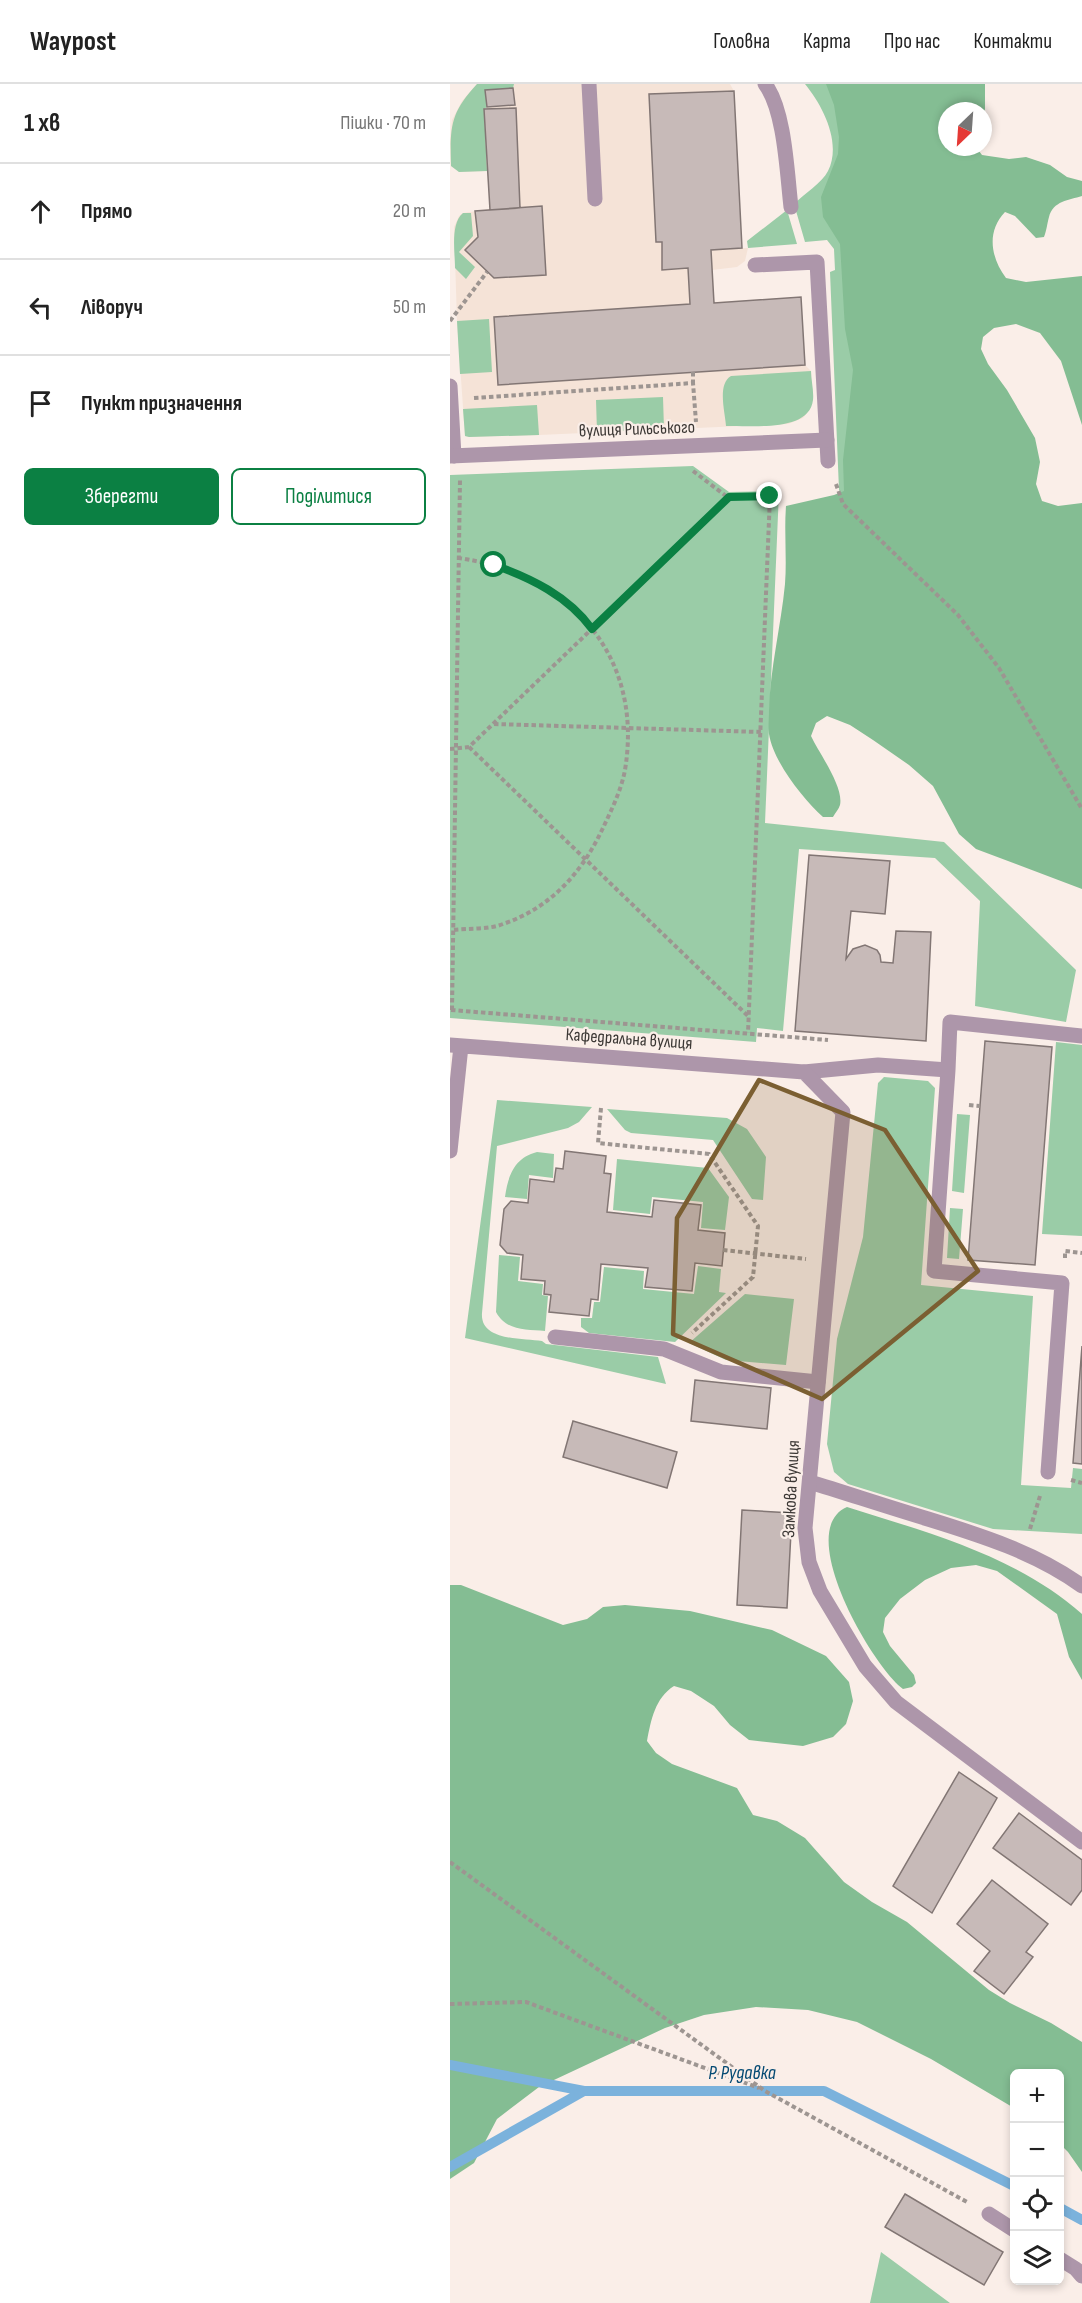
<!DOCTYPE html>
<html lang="uk">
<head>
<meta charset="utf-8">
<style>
  body { margin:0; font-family:"Sofia Sans Condensed",sans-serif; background:#f6f6f6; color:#222 }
  .controls { position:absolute; right:18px; bottom:18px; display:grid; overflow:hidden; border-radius:9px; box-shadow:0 3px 9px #0003 }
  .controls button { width:54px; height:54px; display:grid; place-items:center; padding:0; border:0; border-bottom:2px solid #e0e0e0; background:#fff; color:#222; font:30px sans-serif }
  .compass { position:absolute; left:488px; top:18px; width:54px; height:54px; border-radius:50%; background:#fff; box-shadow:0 3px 9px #0003; rotate:205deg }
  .stop { position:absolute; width:18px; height:18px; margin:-14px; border:4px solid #0b8043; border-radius:50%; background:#fff }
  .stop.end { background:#0b8043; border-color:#fff; box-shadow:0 2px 6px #0008 }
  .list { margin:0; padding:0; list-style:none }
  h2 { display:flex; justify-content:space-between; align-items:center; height:78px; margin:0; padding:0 24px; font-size:26px }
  h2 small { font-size:20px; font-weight:400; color:#767676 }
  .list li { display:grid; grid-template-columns:39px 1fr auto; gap:18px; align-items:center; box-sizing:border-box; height:96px; padding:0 24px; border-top:2px solid #e0e0e0 }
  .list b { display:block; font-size:22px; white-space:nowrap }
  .list em { font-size:20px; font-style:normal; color:#767676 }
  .actions { display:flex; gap:12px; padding:18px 24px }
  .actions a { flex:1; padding:14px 0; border:2px solid #0b8043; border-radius:9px; text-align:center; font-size:21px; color:#0b8043 }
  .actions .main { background:#0b8043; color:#fff }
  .icon { flex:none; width:33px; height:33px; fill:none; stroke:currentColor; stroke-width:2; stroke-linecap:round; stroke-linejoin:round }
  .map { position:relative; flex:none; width:632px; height:2219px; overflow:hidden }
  header { display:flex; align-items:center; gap:36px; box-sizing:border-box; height:84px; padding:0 30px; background:#fff; border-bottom:2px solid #e0e0e0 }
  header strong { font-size:28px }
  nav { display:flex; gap:33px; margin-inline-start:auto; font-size:21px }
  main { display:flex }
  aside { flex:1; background:#fff }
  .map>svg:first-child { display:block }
</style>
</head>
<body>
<header>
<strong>Waypost</strong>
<nav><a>Головна</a><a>Карта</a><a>Про нас</a><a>Контакти</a></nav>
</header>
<main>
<aside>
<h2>1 хв<small>Пішки · 70 m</small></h2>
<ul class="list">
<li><svg class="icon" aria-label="ahead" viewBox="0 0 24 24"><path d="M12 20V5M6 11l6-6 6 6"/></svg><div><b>Прямо</b></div><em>20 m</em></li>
<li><svg class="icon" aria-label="left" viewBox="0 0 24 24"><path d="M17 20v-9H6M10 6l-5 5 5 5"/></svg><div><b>Ліворуч</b></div><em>50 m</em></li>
<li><svg class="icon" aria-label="arrive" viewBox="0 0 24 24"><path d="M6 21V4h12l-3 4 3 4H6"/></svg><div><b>Пункт призначення</b></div></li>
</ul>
<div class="actions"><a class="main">Зберегти</a><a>Поділитися</a></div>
</aside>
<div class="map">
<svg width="632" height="2219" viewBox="0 0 632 2219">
  <rect width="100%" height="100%" fill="#faeee8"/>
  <path fill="#f5e3d7" d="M27,0h253l4,7 8,157h6l-3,13 -8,6 -25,3 2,32 87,-5 4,68 6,6 2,28 -6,14 -4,5 -15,6 -249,11 -70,2 -4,-1 -8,-115 -3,-94 5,-11 4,-3 27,-4 -3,-38 -28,1 -8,-6 -1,-24 2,-22 10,-19z"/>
  <path fill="#9acca7" d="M27,0h37l-1,4 -28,3 2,16 -3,2 3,62 -28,1 -8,-6c-1,-39 -1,-53 26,-82z
    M355,0h61l4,456 -31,-50 -9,-218 5,-2 -1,-21 -7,-9 -22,2 -11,-38c10,-10 28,-21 34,-33 14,-28 -5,-65 -23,-87z
    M337,126l10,34 -49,4 -1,-7z
    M13,129h8l2,23 -14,16 16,15 -9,12 -11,-11c0,-16 -5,-44 8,-55z
    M39,235l3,53 -32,2 -3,-53z
    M361,287c0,9 3,20 2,29 -4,33 -62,25 -87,26 -1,-14 -9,-42 5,-50z
    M213,313l1,32 -67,3 -1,-32z
    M87,321l2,30 -70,2 -4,-1 -2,-27z
    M243,382l36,26 50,-1 -14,332 179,19 132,128 -10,52 -91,-16 5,-105 -45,-43 -136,-9 -16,182 -26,-3 -1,14 -306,-24v-543z
    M606,958l26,3v191l-40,-2z
    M434,993l44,4 7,7 -14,197 112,11 -12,189 50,3 2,-20 9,1v65l-89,-5 -145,-45 -14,-12 -7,-28 10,-105 26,-102 15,-154z
    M47,1016l95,7 -13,15 -11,6 -71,18 -15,167c-2,28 40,25 60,28l4,3 112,13 8,27 -201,-46z
    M157,1025l120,9 20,11 19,28 -3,43 -11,-1 -39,-59 -82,-7 -6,-3z
    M507,1030l13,1 -6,78 -12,-2z
    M87,1068l17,2 -1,24 -24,-3 -2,24 -22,-2c3,-21 9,-39 32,-45z
    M167,1075l91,9 21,29 -4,33 -24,-2 2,-26 -51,-5 -2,17 -37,-4z
    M500,1124l13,1 -4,50 -12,-1z
    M49,1171l21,2 -2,24 25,3 -1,11 6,1 -3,35c-19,-2 -39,0 -49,-19z
    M248,1182l23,3 -2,23 7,1 -51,49 -86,-9 -8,-6v-9h11l2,-16h6l4,-35 40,4 -1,18 51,5z
    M295,1210l49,5 -8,66 -60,-5 -37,-17z
    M431,2168l69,51h-80z"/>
  <path fill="#84bd93" d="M376,0h159v25l-2,7v-5h-36v36h29l6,8 27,4 17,-2 24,8 17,12 15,4v15c-13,4 -29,5 -33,21 -2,7 -2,12 -5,20l-8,1 -21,-22 -10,-4c-19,20 -14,46 1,66l20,4 56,-6v149l-21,-64 -21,-28 -24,-9 -22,4 -11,9 -2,12 7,15 19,26 28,48 5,24 -4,22 6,17 16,5 24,-3v386l-106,-40 -17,-15 -26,-48 -24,-21 -36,-25 -23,-15 -23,-9 -11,7 -5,13c8,17 33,51 29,69 -1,4 -5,8 -7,12h-10c-20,-18 -50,-56 -54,-83 -1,-7 0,-16 0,-23 1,-43 12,-85 16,-127 2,-26 -1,-52 1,-78l48,-11 10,-4 -1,-31 10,-90 -8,-41 -5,-85 -17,-27 -2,-20 17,-43 1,-17 -5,-32z
    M397,1423c82,26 170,49 235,107v66l-13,-23 -12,-43 -60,-43 -21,-6 -25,3 -26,12 -25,19 -15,19 -2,14 7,14 24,29 2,8 -4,4 -9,2c-31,-23 -110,-159 -56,-182z
    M0,1501h11l102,40 24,-6 16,-12 22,-2 65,6 82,19 54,26 23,26 4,19 -7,23 -13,13 -30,9 -54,-6 -19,-15 -16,-19 -23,-15 -17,-5c-19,12 -23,34 -27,55l9,12 16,11 65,24 16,27 24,6 28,17 39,44 28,20 35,20 82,68 21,13 41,20 31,19v130l-14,-20 -8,-8v-70h-46v34l-83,-49 -74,-37 -49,-12 -52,-3 -52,8 -39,13 -126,59 -42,32 -23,44 -24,16z"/>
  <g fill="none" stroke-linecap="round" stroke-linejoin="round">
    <path stroke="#7bb2dc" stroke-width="10" d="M0,1981l134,26h240l190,95
      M0,2083l134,-76
      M610,2124l22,12"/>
  </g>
  <path fill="#c7bab8" stroke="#827674" stroke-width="1.5" d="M63,4l2,17 -28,2 -2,-17z
    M284,7l8,157 -31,2 3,53 87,-6 4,68 -307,20 -4,-68 196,-13 -2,-36 -26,2v-28h-6l-7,-148z
    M66,24l4,100 -30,2 -6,-101z
    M92,122l4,69 -52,3 -29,-28 13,-13 -3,-26z
    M359,771l81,6 -5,53 -34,-3 -5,48 7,-10 12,-4 12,5 3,5 1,7 12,1 3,-32 35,1 -5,109 -131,-10z
    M535,957l67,6 -17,218 -67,-5z
    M115,1067l41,5 -2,17 7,1 -4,38 45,5 2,-17 47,5 -3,25 27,3 -3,33 -27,-3 -3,28 -47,-4 3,-19 -47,-4 -3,36 -7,-1 -2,17 -40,-4 2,-17 -7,-1 1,-13 -24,-2 2,-24 -16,-2 -7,-8 4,-36 7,-8 17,2 2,-24 24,3 2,-14 7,1z
    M632,1262v118l-9,-1z
    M245,1296l76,8 -4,41 -76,-8z
    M123,1337l104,31 -10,36 -104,-31z
    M292,1426l50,3 -5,95 -50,-3z
    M509,1688l38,26 -65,115 -39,-27z
    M569,1729l63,47v30l-11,15 -78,-57z
    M542,1796l56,44 -22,28 7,5 -29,37 -30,-23 16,-20 -33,-27z
    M455,2110l98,58 -19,33 -99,-58z"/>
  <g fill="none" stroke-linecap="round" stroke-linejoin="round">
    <path stroke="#9d9591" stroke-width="4" stroke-dasharray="4.5 3" stroke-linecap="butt" d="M0,237l37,-49
      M243,288v11
      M24,314l219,-15 3,39
      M243,387l33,25h44l-22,537
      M386,400l7,20 115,111 41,53 83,141
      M44,640l267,8
      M19,663l280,270
      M0,665l19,-2 259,-249
      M4,846c15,-2 34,0 49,-6 47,-16 78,-50 99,-94 9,-19 19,-39 23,-60 19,-115 -56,-196 -166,-212
      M1,926l377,30
      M2,926l8,-530
      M519,1021l11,1
      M151,1024l-3,35 111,11 49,72 -5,51 -61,56
      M273,1166l83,9
      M615,1174v-7l17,2
      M621,1396l11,3
      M580,1445l10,-33
      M0,1778l315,229 202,111
      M0,1920l76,-2 233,86"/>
    <path stroke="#ad96aa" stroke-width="15" d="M139,0l6,115
      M315,0c20,26 22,90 26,123
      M305,181l62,-3 11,199
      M0,302l4,70
      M498,986l2,-48 132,14
      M354,988l74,-7 70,5 -14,201 128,12 -14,189
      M105,1253l109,12 57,23 97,10
      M360,1398c39,12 78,25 118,37 52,16 109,34 154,67"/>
    <path stroke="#ad96aa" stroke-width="15" d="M0,372l377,-16
      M0,961l354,27 39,40 -38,416 4,34 11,29 45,75 31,36 186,140
      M0,1067l11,-105
      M539,2130l25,16
      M610,2175l16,10 6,7"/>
  </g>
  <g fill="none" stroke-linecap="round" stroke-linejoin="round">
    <path stroke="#0b8043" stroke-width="8" d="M44,481c37,13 74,31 98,64l137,-132 41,-1"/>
  </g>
  <path fill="#7b5f32" fill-opacity="0.2" stroke="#7b5f32" stroke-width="4.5" stroke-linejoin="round" d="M309,996l126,50 93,141 -156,128 -149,-65 4,-116z"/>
  <g text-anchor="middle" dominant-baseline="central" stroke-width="4.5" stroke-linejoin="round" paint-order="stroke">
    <g font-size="18" fill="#3c3835" stroke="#faeee8">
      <text transform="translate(187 345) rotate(-2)">вулиця Рильського</text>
      <text transform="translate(179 955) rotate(4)">Кафедральна вулиця</text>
      <text transform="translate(341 1405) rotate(-87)">Замкова вулиця</text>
    </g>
    <g font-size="20" font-style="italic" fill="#054a73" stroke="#faeee8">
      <text x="292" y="1989">Р. Рудавка</text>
    </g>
  </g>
</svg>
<div class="controls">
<button>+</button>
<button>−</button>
<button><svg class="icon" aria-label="locate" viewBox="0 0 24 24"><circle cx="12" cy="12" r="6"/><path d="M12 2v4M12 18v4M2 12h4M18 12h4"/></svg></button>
<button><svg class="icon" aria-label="layers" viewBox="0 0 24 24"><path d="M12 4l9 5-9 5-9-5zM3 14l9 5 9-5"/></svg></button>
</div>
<svg class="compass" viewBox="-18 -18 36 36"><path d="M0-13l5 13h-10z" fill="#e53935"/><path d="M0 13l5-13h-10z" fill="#767676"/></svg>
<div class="stop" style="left:44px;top:481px"></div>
<div class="stop end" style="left:320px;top:412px"></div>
</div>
</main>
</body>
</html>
